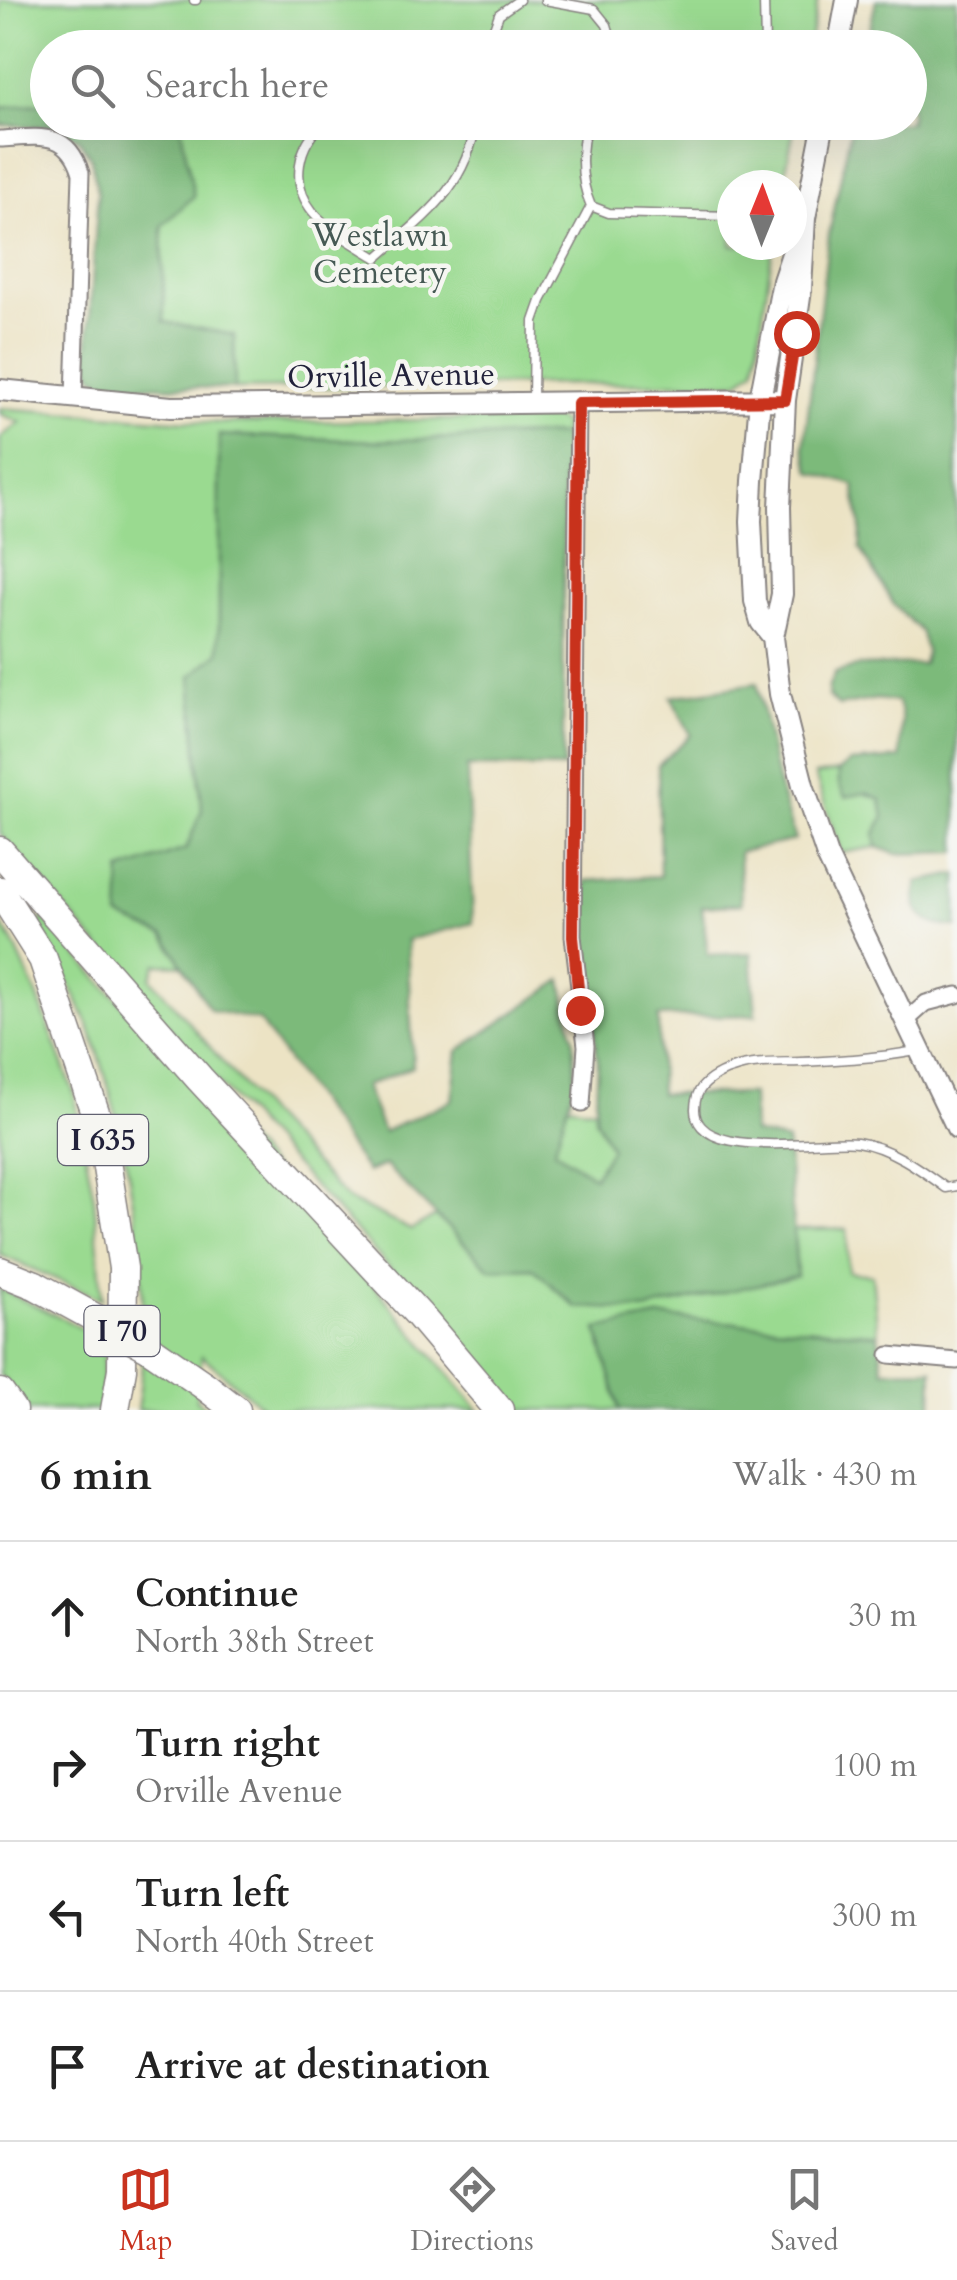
<!DOCTYPE html>
<html lang="en">
<head>
<meta charset="utf-8">
<style>
  body { margin:0; font-family:Cardo,serif; background:#f6f6f6; color:#222 }
  .compass { position:absolute; left:717px; top:170px; width:90px; height:90px; border-radius:50%; background:#fff; box-shadow:0 10px 40px #0002; rotate:1deg }
  .stop { position:absolute; width:30px; height:30px; margin:-22px; border:8px solid #c8321e; border-radius:50%; background:#fff }
  .stop.end { background:#c8321e; border-color:#fff; box-shadow:0 2px 10px #0008 }
  .list { margin:0; padding:0; list-style:none }
  h2 { display:flex; justify-content:space-between; align-items:center; height:130px; margin:0; padding:0 40px; font-size:42px }
  h2 small { font-size:32px; font-weight:400; color:#767676 }
  .list li { display:grid; grid-template-columns:65px 1fr auto; gap:30px; align-items:center; box-sizing:border-box; height:150px; padding:0 40px; border-top:2px solid #e0e0e0 }
  .list b { display:block; font-size:38px; white-space:nowrap }
  .list p { margin:0; font-size:32px; white-space:nowrap; color:#767676 }
  .list em { font-size:32px; font-style:normal; color:#767676 }
  .icon { flex:none; width:55px; height:55px; fill:none; stroke:currentColor; stroke-width:2; stroke-linecap:round; stroke-linejoin:round }
  .map { position:relative; flex:none; width:957px; height:1410px; overflow:hidden }
  .search { position:absolute; background:#fff; box-shadow:0 10px 40px #0002; left:30px; right:30px; top:30px; height:110px; display:flex; align-items:center; gap:25px; box-sizing:border-box; padding:0 35px; border-radius:55px; color:#767676; font-size:38px }
  .sheet { height:730px; background:#fff }
  nav { display:flex; justify-content:space-around; align-items:center; box-sizing:border-box; height:140px; border-top:2px solid #e0e0e0; background:#fff; font-size:28px; color:#767676 }
  nav a { display:grid; justify-items:center; gap:5px }
  nav .on { color:#c8321e }
  .map>svg:first-child { display:block }
</style>
</head>
<body>
<div class="map">
<svg width="957" height="1410" viewBox="0 0 957 1410">
  <rect width="100%" height="100%" fill="#f6f6f2"/>
  <filter id="ink" filterUnits="userSpaceOnUse"><feTurbulence type="fractalNoise" baseFrequency=".01" numOctaves="2"/><feDisplacementMap in="SourceGraphic" scale="20" xChannelSelector="R" yChannelSelector="G"/><feConvolveMatrix kernelMatrix="1 2 1 2 8 2 1 2 1" color-interpolation-filters="sRGB"/></filter>
  <filter id="wash" filterUnits="userSpaceOnUse"><feTurbulence type="fractalNoise" baseFrequency=".0048" numOctaves="4" result="noise"/><feDisplacementMap in="SourceGraphic" scale="40" xChannelSelector="R" yChannelSelector="G"/><feGaussianBlur stdDeviation="2.25" result="paint"/><feColorMatrix in="noise" values="0 0 0 0 0 0 0 0 0 0 0 0 0 0 0 0 0 1.4 0 .05"/><feComposite in="paint" operator="in"/></filter>
  <g filter="url(#wash)">
    <rect width="100%" height="100%" fill="#ece3c4"/>
    <path fill="#9ada90" stroke="#5e7e66" stroke-width="2.5" d="M0,0h818l-9,47 -761,1 -1,55 -47,5z
      M135,123h660l-12,62h-51v60h41l-18,124 -17,13 -503,7 -1,-54 -70,-13 -2,-96z
      M0,408l220,15 333,-5 10,5 1,11 -185,7 -160,-6v219l-28,22 11,134 -16,39 -64,22 61,94 -27,-1 -5,14 117,137 80,85 63,30 25,-14 54,53 43,-1 43,39 68,2 153,-33 -3,-46 53,-1 1,43 24,3 6,59 -219,-17 -62,13 23,80h-106l-55,-67 -247,-267 -212,-243v-395l20,-16 -20,-8z
      M839,771v13l42,15 3,19 -9,15 2,14 -36,6 -26,-78z
      M42,917l265,289 172,204h-213l-64,-54 -6,44 13,10h-72c18,-109 -6,-257 -40,-361 -14,-43 -39,-85 -58,-125z
      M0,922l13,20 23,51 38,100 20,105 8,101 -102,-44z
      M568,1105l27,4v10l16,29 -17,29 -40,-27z
      M0,1289l68,32 37,21 -4,68h-73l-28,-35z"/>
    <path fill="#7bba7a" stroke="#4e6e5a" stroke-width="2.5" d="M876,0h81v852l-60,2 -20,-7 -2,-14 9,-15 -3,-19 -15,-6 -21,4 -6,-13v-13l11,-9 51,-4c-3,-19 5,-40 -4,-56l-20,-3 -38,7 -11,-10 1,-10 6,-13 24,-7 64,-2 3,-14 -6,-19 -26,-26 -34,-57 1,-20 -7,-43 -43,-13 -7,-25 25,-213 23,-111 58,-1v-74l-44,-1z
      M47,103l1,19 87,1 1,4 44,-4 14,73 -32,30 2,96 70,13 1,54 -128,-5 -13,-8 -7,-13 11,-170 -7,-35 -13,-20 -23,-11 -55,-2v-17z
      M564,434l-1,334 -96,-1 6,156 -66,17 6,127 -48,19 18,46 69,-32 6,-49 104,-71 12,62 1,40 -21,68 40,27 17,-29 -16,-30 3,-56 -13,-105 1,-76 74,-5 -2,-111 33,-30 -20,-38 86,-14 20,97 18,60 -56,12 2,52 -39,3 6,48 43,-2 5,62 -98,2 2,77h92l1,39 34,8 10,135 -153,34 -68,-3 -43,-39 -43,1 -105,-104 -18,7 -108,-151 -49,-11 -45,-74 -46,-19 2,-46 65,-22 16,-39 -11,-134 28,-23v-218l160,6z
      M957,874v53c-31,-1 -48,-11 -39,-45z
      M659,1317l219,17 5,36 50,-1 -1,41h-312l-23,-81z"/>
  </g>
  <g filter="url(#ink)">
    <g fill="none" stroke-linecap="round" stroke-linejoin="round">
      <g stroke="#878280" stroke-width="11">
        <path id="lane" d="M194,0h2
          M545,0l49,9 13,16 7,23
          M764,0l1,48
          M615,45l38,3
          M487,48l12,-34 20,-14
          M325,122c-28,22 -35,62 -12,90 16,19 43,33 64,46 47,-42 89,-69 99,-136
          M587,122c-7,29 -8,57 4,84
          M533,399l1,-78 7,-20 50,-95 18,7 123,3
          M916,1051c-38,7 -76,9 -115,11 -22,1 -48,-1 -69,7 -13,4 -31,14 -35,27 -21,71 127,41 160,46 33,5 63,27 89,46l11,-2"/>
      </g>
      <g stroke="#878280" stroke-width="19">
        <path id="street" d="M0,139c38,-2 68,-10 81,34l-7,225
          M578,403l-5,533 13,110 -4,58
          M907,1020l19,-17 31,-8
          M889,1355l68,6"/>
      </g>
      <g stroke="#878280" stroke-width="24">
        <path id="secondary" d="M838,48l9,-48
          M824,122l-19,96 -4,71 -16,111 -5,107 2,87 -9,43 7,57 23,91 24,71 130,272
          M0,390l171,17 614,-7
          M773,637l-12,-15 -6,-21 -4,-80 2,-40 7,-82 23,-118 17,-51"/>
      </g>
      <g stroke="#878280" stroke-width="31">
        <path id="highway" d="M0,851l200,228 219,236 80,95
          M0,891l43,68 58,171 22,138 -1,101 -7,41
          M0,1271l35,14
          M205,1386l31,24
          M0,1393l12,17"/>
      </g>
      <use href="#lane" stroke="#fff" stroke-width="8"/>
      <use href="#street" stroke="#fff" stroke-width="15"/>
      <use href="#secondary" stroke="#fff" stroke-width="20"/>
      <use href="#highway" stroke="#fff" stroke-width="28"/>
      <g stroke="#878280" stroke-width="31" stroke-linecap="butt">
        <path id="highway-bridge" d="M35,1285l113,62 57,39"/>
      </g>
      <use href="#highway-bridge" stroke="#fff" stroke-width="28"/>
    </g>
  </g>
  <g fill="none" stroke-linecap="round" stroke-linejoin="round" filter="url(#ink)">
    <path stroke="#c8321e" stroke-width="12" d="M580,1010l-7,-74 5,-533 207,-3 11,-67"/>
  </g>
  <g text-anchor="middle" dominant-baseline="central" stroke-width="9" stroke-linejoin="round" paint-order="stroke">
    <g fill="#f6f6f2" stroke="#626272" stroke-width="2.5">
      <rect x="58" y="1115" width="90" height="50" rx="8"/>
      <rect x="84.5" y="1306" width="75" height="50" rx="8"/>
    </g>
    <g font-size="30" font-weight="bold" fill="#22223b">
      <text x="103" y="1140">I 635</text>
      <text x="122" y="1331">I 70</text>
    </g>
    <g font-size="32" fill="#465954" stroke="#f6f6f2">
      <text x="380" y="236">Westlawn<tspan x="380" dy="37">Cemetery</tspan></text>
    </g>
    <g font-size="32" fill="#22223b" stroke="#f6f6f2">
      <text transform="translate(391 376) rotate(-1)">Orville Avenue</text>
    </g>
  </g>
</svg>
<svg class="compass" viewBox="-18 -18 36 36"><path d="M0-13l5 13h-10z" fill="#e53935"/><path d="M0 13l5-13h-10z" fill="#767676"/></svg>
<div class="stop" style="left:796px;top:333px"></div>
<div class="stop end" style="left:580px;top:1010px"></div>
<div class="search"><svg class="icon" aria-label="search" viewBox="0 0 24 24"><circle cx="10" cy="10" r="6"/><path d="M15 15l6 6"/></svg>Search here</div>
</div>
<section class="sheet">
<h2>6 min<small>Walk · 430 m</small></h2>
<ul class="list">
<li><svg class="icon" aria-label="ahead" viewBox="0 0 24 24"><path d="M12 20V5M6 11l6-6 6 6"/></svg><div><b>Continue</b><p>North 38th Street</p></div><em>30 m</em></li>
<li><svg class="icon" aria-label="right" viewBox="0 0 24 24"><path d="M7 20v-9h11M14 6l5 5-5 5"/></svg><div><b>Turn right</b><p>Orville Avenue</p></div><em>100 m</em></li>
<li><svg class="icon" aria-label="left" viewBox="0 0 24 24"><path d="M17 20v-9H6M10 6l-5 5 5 5"/></svg><div><b>Turn left</b><p>North 40th Street</p></div><em>300 m</em></li>
<li><svg class="icon" aria-label="arrive" viewBox="0 0 24 24"><path d="M6 21V4h12l-3 4 3 4H6"/></svg><div><b>Arrive at destination</b></div></li>
</ul>
</section>
<nav>
<a class="on"><svg class="icon" aria-label="map" viewBox="0 0 24 24"><path d="M3 6l6-2 6 2 6-2v14l-6 2-6-2-6 2zM9 4v14M15 6v14"/></svg>Map</a>
<a><svg class="icon" aria-label="directions" viewBox="0 0 24 24"><path d="M12 3l9 9-9 9-9-9zM9 14v-3h6M13 9l2 2-2 2"/></svg>Directions</a>
<a><svg class="icon" aria-label="saved" viewBox="0 0 24 24"><path d="M7 4h10v16l-5-4-5 4z"/></svg>Saved</a>
</nav>
</body>
</html>
